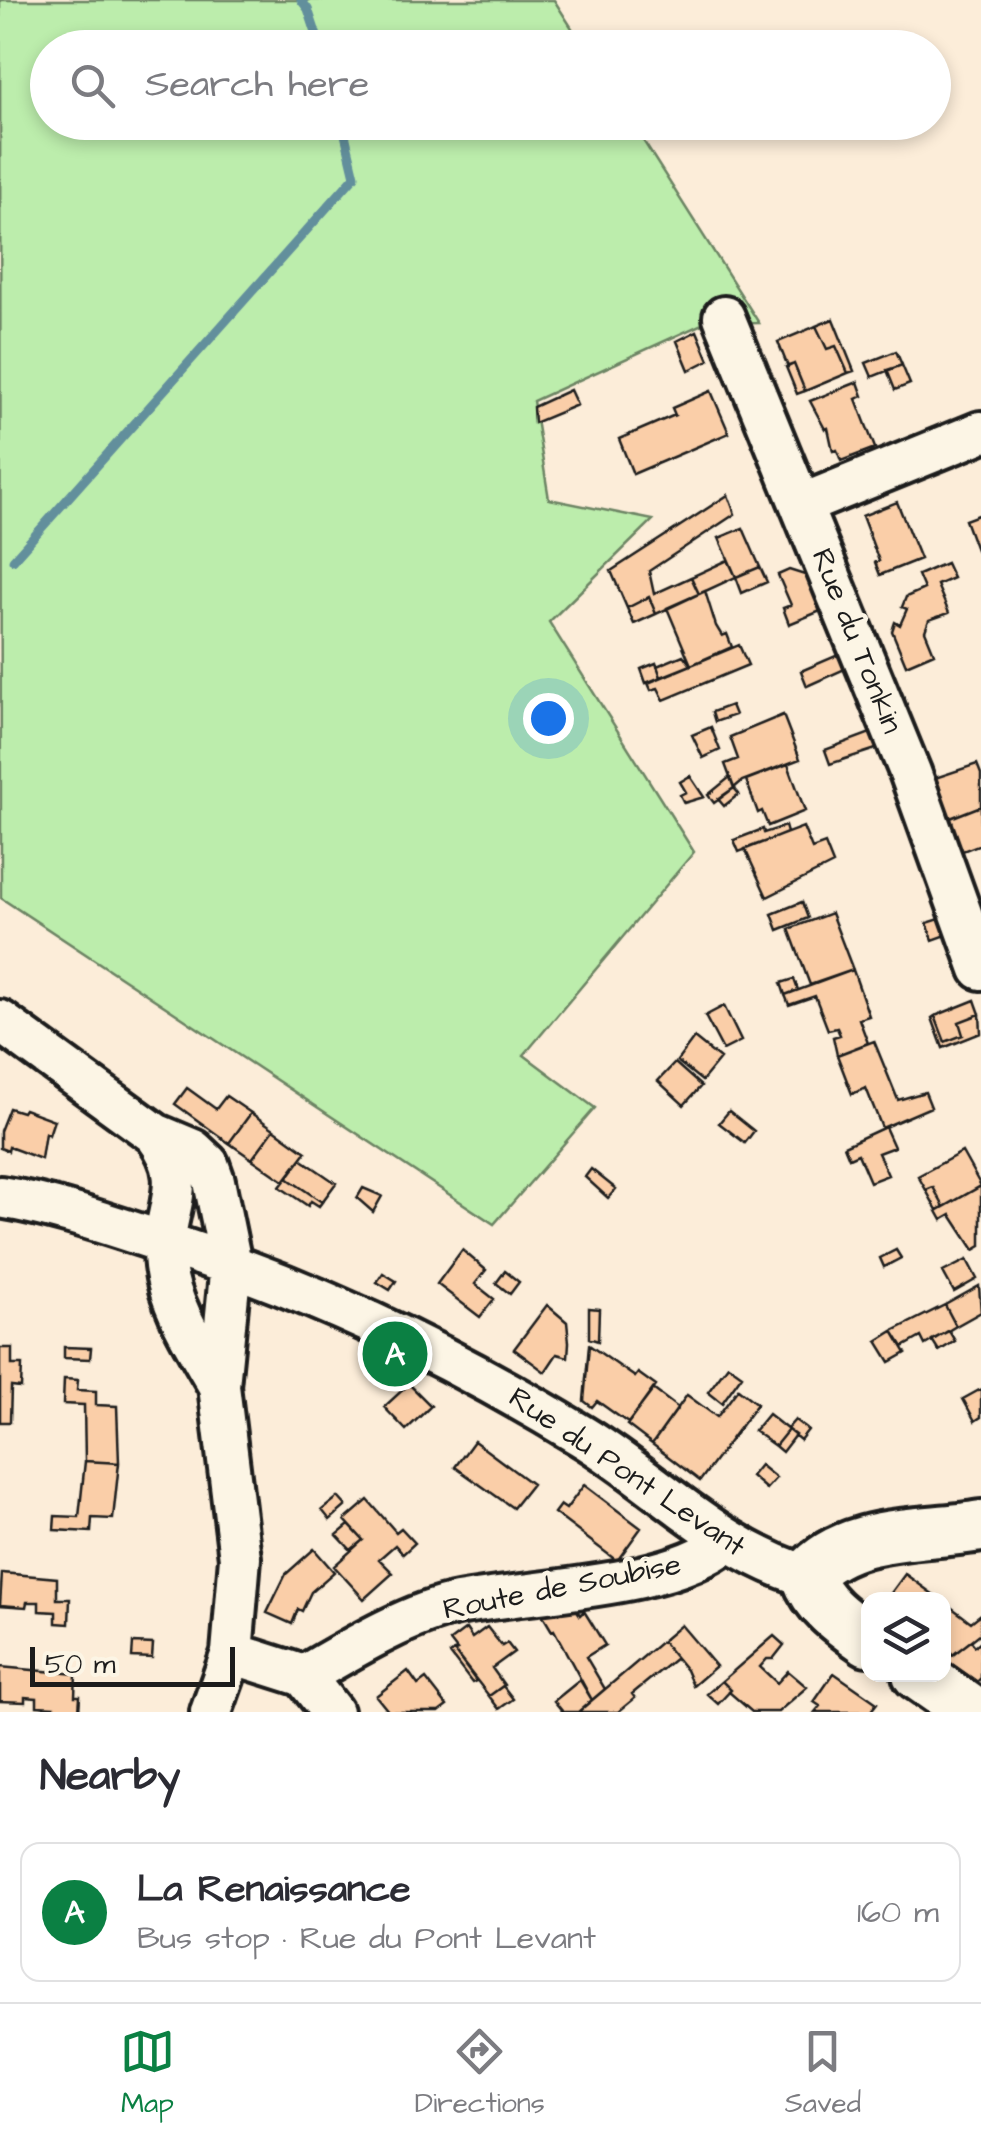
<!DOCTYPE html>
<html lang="en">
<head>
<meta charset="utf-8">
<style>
  body { margin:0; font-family:"Architects Daughter",sans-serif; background:#f7f7f7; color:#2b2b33 }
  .controls { position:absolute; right:30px; bottom:30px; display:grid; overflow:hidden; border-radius:20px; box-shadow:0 5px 15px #0003 }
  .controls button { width:90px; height:90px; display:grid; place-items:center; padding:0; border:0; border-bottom:2px solid #e1e1e2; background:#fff; color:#2b2b33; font:50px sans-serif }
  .scale { position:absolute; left:30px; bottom:25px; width:205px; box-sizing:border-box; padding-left:10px; border:5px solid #1c1c1c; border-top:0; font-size:28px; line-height:35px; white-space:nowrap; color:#1c1c1c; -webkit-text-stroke:8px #fcf5e5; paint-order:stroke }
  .you { position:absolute; left:548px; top:718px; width:35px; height:35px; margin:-25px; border:8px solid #fff; border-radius:50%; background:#1a73e8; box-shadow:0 0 0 15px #1a73e833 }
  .badge { display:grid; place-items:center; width:65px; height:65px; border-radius:50%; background:#0b8043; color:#fff; font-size:32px; font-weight:700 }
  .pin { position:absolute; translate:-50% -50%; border:5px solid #fff; box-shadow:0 2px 10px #0006 }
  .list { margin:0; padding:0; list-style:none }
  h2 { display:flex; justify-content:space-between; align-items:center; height:130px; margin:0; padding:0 40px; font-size:42px }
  h2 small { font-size:32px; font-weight:400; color:#7c7c81 }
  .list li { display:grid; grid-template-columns:65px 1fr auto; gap:30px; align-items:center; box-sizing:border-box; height:140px; margin:0 20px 20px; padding:0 20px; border:2px solid #e1e1e2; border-radius:20px }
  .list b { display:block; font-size:38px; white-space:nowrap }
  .list p { margin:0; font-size:32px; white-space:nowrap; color:#7c7c81 }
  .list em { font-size:32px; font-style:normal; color:#7c7c81 }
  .icon { flex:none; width:55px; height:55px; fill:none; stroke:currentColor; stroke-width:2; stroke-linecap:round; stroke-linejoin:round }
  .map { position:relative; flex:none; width:981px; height:1712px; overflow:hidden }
  .search { position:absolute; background:#fff; box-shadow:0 5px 15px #0003; left:30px; right:30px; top:30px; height:110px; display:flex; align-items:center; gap:25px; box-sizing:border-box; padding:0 35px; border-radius:55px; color:#7c7c81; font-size:38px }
  .sheet { height:290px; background:#fff }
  nav { display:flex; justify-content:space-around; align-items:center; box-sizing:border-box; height:140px; border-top:2px solid #e1e1e2; background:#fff; font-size:28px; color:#7c7c81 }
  nav a { display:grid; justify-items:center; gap:5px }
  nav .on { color:#0b8043 }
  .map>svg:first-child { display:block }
</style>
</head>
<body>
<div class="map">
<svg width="981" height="1712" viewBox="0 0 981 1712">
  <rect width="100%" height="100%" fill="#fcedd9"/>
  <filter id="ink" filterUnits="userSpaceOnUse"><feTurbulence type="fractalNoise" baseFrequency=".01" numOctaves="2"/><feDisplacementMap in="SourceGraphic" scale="20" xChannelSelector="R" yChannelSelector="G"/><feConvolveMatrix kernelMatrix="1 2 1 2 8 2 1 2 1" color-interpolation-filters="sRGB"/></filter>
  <g filter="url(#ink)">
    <path fill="#bcedac" stroke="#6c8464" stroke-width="2.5" d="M0,0h554l30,47 -536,1v74l584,1 127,200 -57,1 -169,77 16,98 104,21 -104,102 145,230 -170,203 71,53 -101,116 -493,-326z"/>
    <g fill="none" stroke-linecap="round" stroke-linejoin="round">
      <path stroke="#628f9c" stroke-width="9" d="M301,0l7,9 13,39
        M13,560l342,-384 -13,-54"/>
    </g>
    <path fill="#facea8" stroke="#1c1c1c" stroke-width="2.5" d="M833,319l21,52 -6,2 -12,-27 -9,3 -11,-23z
      M816,326l11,23 9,-3 12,27 -43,18 -11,-27 -6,3 -10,-25z
      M697,331l12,29 -20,10 -12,-29z
      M896,351l6,14 -30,12 -6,-14z
      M794,364l11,27 -8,3 -11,-27z
      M902,365l8,19 -15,6 -8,-20z
      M858,382l5,14 -7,3 19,49 -34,13 -4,-11 -4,1 -5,-23 -3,1 -15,-28z
      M570,390l7,15 -43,18 -1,-16z
      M711,391l18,42 -96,41 -14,-35 56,-24 -3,-7z
      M728,495l7,19 -86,57 5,23 37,-17 8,17 -43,20 -7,-17 -22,11 -16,-37z
      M897,502l23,57 -40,16 -5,-13 4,-1 -17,-45z
      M981,514v49l-16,-43z
      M743,528l17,39 -24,10 -17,-39z
      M728,560l8,17 -37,17 -8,-17z
      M946,563l7,15 -16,7 12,28 -20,7 -4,11 9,22 -28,12 -14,-34 3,-9 5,3 7,-16 -5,-2 4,-10 18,-8 -6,-14z
      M760,567l7,15 -25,11 -6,-16z
      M789,570l19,6 15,34 -34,14 -6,-16 8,-3 -13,-30z
      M705,591l11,35 6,10 5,-2 5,13 -41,18 -24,-57z
      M649,597l7,17 -22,10 -7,-16z
      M739,645l9,20 -84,35 -6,-12 -7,2 -3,-7z
      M683,655l8,10 -30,12 -4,-11z
      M838,655l7,14 -38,17 -6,-15z
      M656,663l5,14 -15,6 -5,-14z
      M731,705l4,10 -20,7 -3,-10z
      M783,715l17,44 -58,22 -8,7 -9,-24 13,-5 -8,-22z
      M711,727l9,23 -17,8 -11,-23z
      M873,732l6,16 -49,16 -5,-14z
      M788,764l17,47 -37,15 -6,-15 -4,2 -12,-33z
      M977,764l4,10v32l-41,16 -14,-41z
      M690,776l14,21 -20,6 -4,-8 6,-3 -6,-10z
      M730,777l4,11 -20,15 -6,-8z
      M734,788l5,6 -15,12 -6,-7z
      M981,806v38l-26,10 -12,-33z
      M785,826l2,7 -48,19 -5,-12 29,-11 1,4z
      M803,827l9,22 13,-5 8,20 -66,33 -22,-48z
      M802,902l6,16 -30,12 -6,-16z
      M831,913l22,57 -43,15 -21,-56z
      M946,917l6,16 -19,7 -6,-17z
      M853,970l16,46 -10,3 9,24 -31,12 -4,-18 7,-2 -3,-7 -9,2 -13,-34 -26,9 -4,-10z
      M794,979l4,11 -13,5 -4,-12z
      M975,1000l5,14 -21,8 4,13 -18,7 -10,-26z
      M724,1006l17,35 -18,9 -18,-34z
      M980,1014l1,19 -38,15 -11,-30 3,-2 10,26 18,-7 -4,-13z
      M694,1038l26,21 -18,22 -25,-20z
      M874,1041l24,59 27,-8 6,15 -49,21 -16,-40 -14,6 -15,-39z
      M675,1063l26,23 -17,19 -26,-24z
      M187,1088l29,21 10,-13 25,17 -22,30 -54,-39z
      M9,1108l13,4 2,-3 30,11 -5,15 -4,-2 -4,26 -32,-12 -1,4 -8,-3v-17z
      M729,1111l25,20 -9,12 -26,-20z
      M251,1113l23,16 -22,30 -23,-16z
      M885,1127l9,20 -16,6 10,22 -18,7 -12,-28 -9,4 -5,-12z
      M274,1129l32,23 -22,29 -32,-22z
      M962,1152l19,34 -37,21 -11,-20 -7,3 -8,-14z
      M301,1159l35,24 -14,19 -35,-24z
      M591,1169l25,20 -8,9 -23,-21z
      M287,1178l35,24 -3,4 -8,-5 -3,5 -28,-19z
      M981,1186v60l-7,4 -23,-35 -9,5 -5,-9z
      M933,1187l11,20 -7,3 -11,-20z
      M363,1188l19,8 -9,16 -16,-14z
      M462,1250l24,20 -11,14 19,15 -14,18 -43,-33z
      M896,1250l5,8 -17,9 -4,-9z
      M967,1260l10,19 -23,13 -11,-20z
      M505,1271l14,11 -9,12 -14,-11z
      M383,1273l13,8 -6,9 -13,-8z
      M979,1286l2,26 -25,14 -11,-21z
      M547,1305l20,17 2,20 -1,15 -11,-3 -12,18 -31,-23z
      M945,1305l11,21 -31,19 -4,-8 -18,10 -10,-16z
      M589,1308l10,1 -1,32 -9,-3z
      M893,1331l13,22 -16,9 -13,-21z
      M949,1331l6,10 -16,10 -7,-11z
      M589,1345l46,32 3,-4 18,13 -28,37 -31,-22 -5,6 -8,-6z
      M64,1347l27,1 -1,11 -26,-1z
      M0,1348h12v17h10l-1,23 -10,-1 -1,35h-10z
      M728,1365l14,10 -20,28 -14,-11z
      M64,1379l14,1 -1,10 19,1v14l21,1 2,57 -34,-2 -1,-56 -21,-1z
      M409,1384l22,22 -25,24 -22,-23z
      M653,1389l25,19 -26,36 -25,-19z
      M738,1389l19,15 -57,77 -48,-37 35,-49 30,22z
      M981,1389v28l-6,4 -12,-22z
      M768,1414l20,16 -13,16 -21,-15z
      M795,1420l13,10 -8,10 -13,-11z
      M788,1430l7,5 -13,17 -7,-6z
      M474,1441l58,43 -19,24 -58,-41z
      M85,1461l34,2 -6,56 -21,-1 -1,14 -37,-2 1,-14 24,1z
      M760,1465l16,13 -10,11 -15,-13z
      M584,1485l57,43 -24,33 -63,-48 6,-8 6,4z
      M338,1497l8,9 -16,14 -8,-10z
      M368,1500l28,32 5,-4 14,15 -12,11 -8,-9 -16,14 14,14 -29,26 -30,-33 29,-26 -18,-20z
      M349,1525l14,15 -12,10 -14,-15z
      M314,1549l20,23 -23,20 -9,19 -4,-2 -6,15 -25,-11 19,-39z
      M2,1573l55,5v21h13l-1,25 -13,-1v-11l-17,-1v-9h-12l-1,5 -26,-2z
      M905,1574l36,26h-55z
      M944,1602l27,20 10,-8v19l-28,22 -9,-12z
      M574,1606l6,9 4,-4 21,34 -19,12 19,32 -13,11 -38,-70 -2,1 -12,-20z
      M681,1625l35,41 -23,20 -7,-16 -24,-29z
      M487,1627l15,19 5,-3 7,9 -22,16 12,17 -15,11 -35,-45 3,-1 -7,-9 16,-12 6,9z
      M774,1636l10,9 -11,14h-6l-7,8 17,16 11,-12 19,16 -29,25h-26l-23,-20 2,-2 -9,-9z
      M662,1641l14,17 -44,36 3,4 -17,14h-40z
      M971,1641l4,5 6,-5v37l-4,4 -31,-22z
      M133,1643l20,1 -1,14 -20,-1z
      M454,1651l22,30 -4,2 -22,-29z
      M0,1667l76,7 -1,22h5l-1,16h-25v-5l-17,-1v-8l-12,-1v5l-25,-1z
      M408,1671l10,14 8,-6 21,27 -8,6h-50l-13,-16z
      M834,1673l43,30 -7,9h-55l5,-6 -6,-4z
      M580,1680l12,20 -14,12h-15l-9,-11z
      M722,1681l9,9 -13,14 -11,-10z
      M503,1686l10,13 -14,10 -10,-13z"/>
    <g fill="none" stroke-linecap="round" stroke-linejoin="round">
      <g stroke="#1c1c1c" stroke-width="48">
        <path id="minor" d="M724,317l186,455 71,197
          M801,505l180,-73
          M0,1021l155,113 38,16 15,14 6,17 17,83 -12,122 21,172 -8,95 -21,59
          M155,1134c40,52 3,78 10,132 5,42 34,84 54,120
          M0,1197c50,8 98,24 147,40 158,49 294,113 435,199 77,47 137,114 225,140
          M232,1653l72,23c43,-25 105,-63 154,-72 73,-14 213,-16 269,-63
          M304,1676l28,36"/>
      </g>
      <g stroke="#1c1c1c" stroke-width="58">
        <path id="major" d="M868,1640c-24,-17 -51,-35 -61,-64 40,-48 118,-40 174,-50
          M918,1674l54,38"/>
      </g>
      <use href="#minor" stroke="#fcf5e5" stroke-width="40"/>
      <use href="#major" stroke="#fcf5e5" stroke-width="50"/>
    </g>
  </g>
  <g text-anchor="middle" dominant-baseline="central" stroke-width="9" stroke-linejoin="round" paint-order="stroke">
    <g font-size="30" fill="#1c1c1c" stroke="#fcf5e5">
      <text transform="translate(857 641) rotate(68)">Rue du Tonkin</text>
      <text transform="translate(627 1472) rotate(34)">Rue du Pont Levant</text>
      <text transform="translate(562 1587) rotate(-11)">Route de Soubise</text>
    </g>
  </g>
</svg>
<div class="controls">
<button><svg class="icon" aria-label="layers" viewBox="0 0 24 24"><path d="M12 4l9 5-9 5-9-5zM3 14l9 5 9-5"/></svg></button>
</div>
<div class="scale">50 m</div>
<div class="you"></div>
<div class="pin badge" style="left:395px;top:1354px">A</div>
<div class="search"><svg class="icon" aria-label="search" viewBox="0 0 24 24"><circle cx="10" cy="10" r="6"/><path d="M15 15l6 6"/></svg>Search here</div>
</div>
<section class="sheet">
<h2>Nearby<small></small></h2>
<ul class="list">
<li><span class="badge">A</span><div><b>La Renaissance</b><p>Bus stop · Rue du Pont Levant</p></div><em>160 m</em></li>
</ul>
</section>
<nav>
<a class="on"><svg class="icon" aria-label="map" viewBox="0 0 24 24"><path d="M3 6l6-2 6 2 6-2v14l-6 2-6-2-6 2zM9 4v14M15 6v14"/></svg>Map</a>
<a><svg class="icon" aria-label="directions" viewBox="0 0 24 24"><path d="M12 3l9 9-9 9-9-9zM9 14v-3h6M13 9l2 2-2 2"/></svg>Directions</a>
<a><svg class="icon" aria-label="saved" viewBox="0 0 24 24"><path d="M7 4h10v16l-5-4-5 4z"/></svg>Saved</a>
</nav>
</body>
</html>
